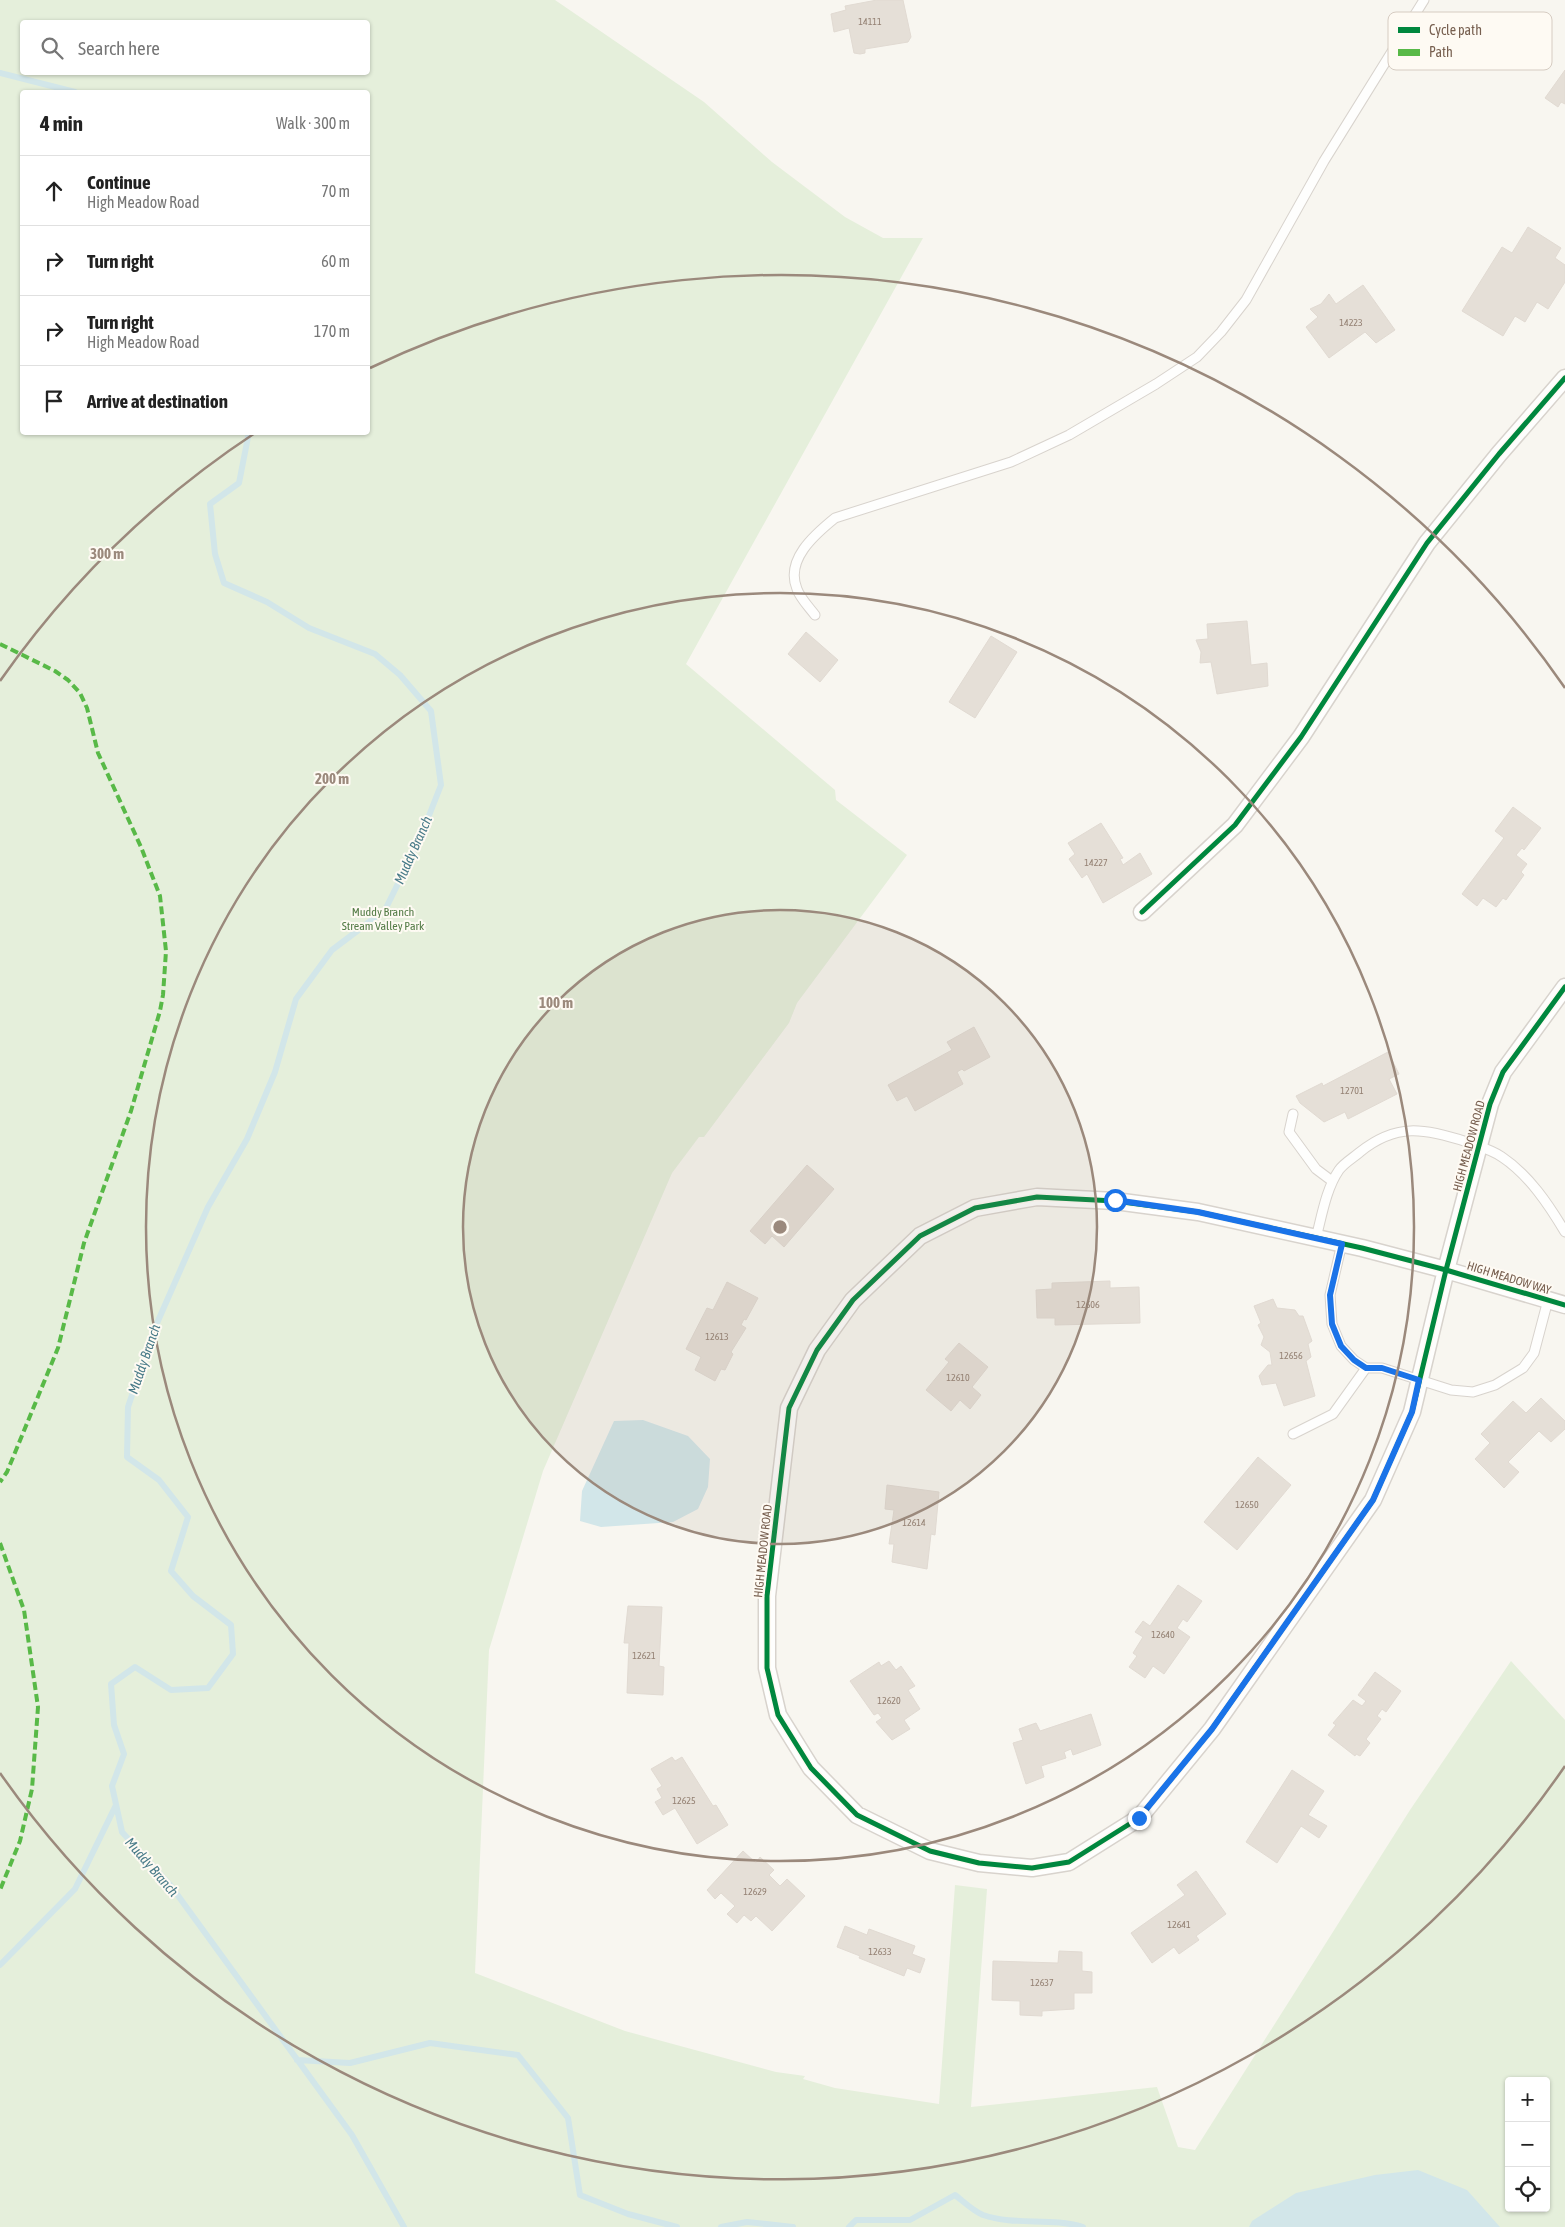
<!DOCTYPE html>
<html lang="en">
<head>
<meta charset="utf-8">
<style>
  body { margin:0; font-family:"Asap Condensed",sans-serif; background:#f2f2f2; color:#222 }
  .controls { position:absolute; right:15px; bottom:15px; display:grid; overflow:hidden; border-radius:5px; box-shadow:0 1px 4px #0004 }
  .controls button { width:45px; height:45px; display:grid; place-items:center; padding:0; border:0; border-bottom:1px solid #e0e0e0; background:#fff; color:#222; font:25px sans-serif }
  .stop { position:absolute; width:15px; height:15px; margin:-11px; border:4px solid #1a73e8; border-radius:50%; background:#fff }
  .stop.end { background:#1a73e8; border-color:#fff; box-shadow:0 1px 5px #0008 }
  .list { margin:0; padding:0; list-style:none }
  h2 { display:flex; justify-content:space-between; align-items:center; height:65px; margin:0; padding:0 20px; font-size:21px }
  h2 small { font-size:16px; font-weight:400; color:#767676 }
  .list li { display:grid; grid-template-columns:32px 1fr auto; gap:15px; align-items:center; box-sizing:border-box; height:70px; padding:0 20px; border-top:1px solid #e0e0e0 }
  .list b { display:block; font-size:19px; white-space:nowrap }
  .list p { margin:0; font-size:16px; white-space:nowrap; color:#767676 }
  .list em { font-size:16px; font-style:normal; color:#767676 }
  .icon { flex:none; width:28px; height:28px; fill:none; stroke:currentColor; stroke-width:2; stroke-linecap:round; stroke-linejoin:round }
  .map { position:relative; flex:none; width:1565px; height:2227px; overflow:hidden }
  .search { position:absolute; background:#fff; box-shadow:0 1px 4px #0004; left:20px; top:20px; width:350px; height:55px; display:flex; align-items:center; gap:12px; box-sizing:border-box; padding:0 18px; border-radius:5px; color:#767676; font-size:19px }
  .panel { position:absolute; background:#fff; box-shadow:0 1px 4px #0004; left:20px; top:90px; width:350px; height:345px; border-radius:5px }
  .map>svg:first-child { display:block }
</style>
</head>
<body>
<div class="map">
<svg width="1565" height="2227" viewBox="0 0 1565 2227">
  <rect width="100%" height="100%" fill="#f8f6f0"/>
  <path fill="#e5efdb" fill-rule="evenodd" d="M0,0h555l149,102 68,60 73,55 38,21h40l-237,426 149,126 1,10 71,55 -110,148 -8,20 -85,114h-5l-27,36 -129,298 -54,179 -14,323 150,58 151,41 29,4 -2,3 32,9 104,16 16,-219 32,4 -16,218 186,-20 21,60 17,3 215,-340 101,-149 54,59v507h-1565zM22,22h346v50h-346zM22,92h346v340h-346zM1509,2081h37v127h-37z"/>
  <path fill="#d2e6e9" d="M643,1420l45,16 22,23 -2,28 -10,22 -25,13 -72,5 -21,-6 2,-30 32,-70z
    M1418,2170l49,20 33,37h-251l3,-6 44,-28 79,-18z"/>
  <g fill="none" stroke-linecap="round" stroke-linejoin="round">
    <path stroke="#d2e6e9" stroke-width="6" d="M0,73l75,19
      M249,432l-10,51 -29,21 5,50 9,29 43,19 42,26 66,26 25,21 31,36 10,74 -22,56 -34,69 -53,40 -36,49 -21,73 -28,67 -39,68 -54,123 -26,77 -1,50 32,23 29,37 -17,54 22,25 38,29 2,29 -25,34 -37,2 -36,-23 -24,17 3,41 10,29 -12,32 10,46 49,54 181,249 52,92
      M0,1965l75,-76 41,-84
      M297,2060l53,3 80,-20 88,12 50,63 12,77 48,19 49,13
      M721,2227l26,-5 46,5
      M849,2227l7,-7h54l45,-25c8,6 18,16 28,20 32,11 68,2 100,12"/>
  </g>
  <path fill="#e5dfd7" stroke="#e1dad2" d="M877,0h26l8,37 -3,5 -43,7v4l-5,1 -6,-1 -5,-25 -15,4 -3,-18 15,-4 -1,-4z
    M1565,70v34l-4,-2 -3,5 -13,-9z
    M1528,227l33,21 -6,10 10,7v17l-17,27 -11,-7 -12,20 -10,-6 -12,20 -41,-25 40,-64 10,6z
    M1363,285l32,45 -19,13 -11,-11 -36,26 -23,-31 12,-10 -8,-8 11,-5 8,-10 7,10z
    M1247,621l4,44 16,-2 1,23 -51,8 -6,-32 -11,1 1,-11 -5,-12 12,-1 -1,-15z
    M806,632l32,28 -18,22 -32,-28z
    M991,636l26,16 -42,66 -26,-16z
    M1513,807l28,21 -17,22 -2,-2 -6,7 11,9 -6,8 3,3 -18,25 -3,-2 -7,9 -13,-9 -6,8 -15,-12 42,-56 -9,-7z
    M1101,823l22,35 -3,1 3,6 17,-12 12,21 -49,29 -16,-29 -5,4 -13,-19 6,-5 -7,-11z
    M974,1027l16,30 -26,14 -2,-2 -5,3 6,12 -48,27 -8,-15 -10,5 -9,-16 64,-35 -5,-8z
    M1388,1052l11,22 -10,5 8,15 -49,25 -3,-7 -21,10 -24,-19 -4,-7 26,-13 1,3z
    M807,1165l27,24 -50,58 -12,-11 -7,8 -15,-13z
    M1110,1281v7l29,-1 1,36 -85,2v-7h-18l-1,-28 16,-1v-6z
    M727,1282l31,16 -12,22 -2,-1 -3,6 5,3 -15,24 2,2 -8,16 -4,-1 -6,12 -20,-11 6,-13 -15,-8 21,-41 6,2z
    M1273,1299l4,9 18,2 4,6h4l9,25 -4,3 3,13 -5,4 9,35 -31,10 -8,-23 -14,2 -3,-9 9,-11h4l-2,-13 -9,-7 3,-8 -6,-12 3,-2 -7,-17z
    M959,1343l29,24 -16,20 9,8 -11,14 -10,-9 -9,11 -25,-21 23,-28 -4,-3z
    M1541,1398l24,23v8l-14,13 -12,-11 -31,31 11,10 -15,16 -29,-29 15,-16 -9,-9 32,-33 13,12z
    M1258,1457l33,28 -54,65 -33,-28z
    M887,1485l52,7 -4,43 -4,-1 -4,35 -35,-7 2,-18h-5l5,-34 -9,-1z
    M1178,1585l24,16 -15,21 -4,-3 -6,9 13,9 -26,37 -11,-8 -8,12 -16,-11 8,-11 -4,-3 10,-16 -8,-5 8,-11 7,5z
    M628,1606l34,1 -3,59 5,1 -1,28 -36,-2 2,-50h-5z
    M889,1661l7,9 5,-4 14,20 -7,4 12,19 -16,11 6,9 -18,11 -16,-18 6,-4 -4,-5 -4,2 -24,-34 29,-19 2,4z
    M1375,1672l26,19 -15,21 -4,-3 -5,7 4,3 -15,20 4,4 -10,13 -4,-2 -1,2 -27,-21 8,-10 -3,-2 20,-23 9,6 4,-5 -8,-6z
    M1091,1714l10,31 -28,10 -2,-6 -7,3 2,6 -25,8 3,11 -18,7 -13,-41 10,-3 -4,-11 17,-6 4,8z
    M672,1757l3,4 7,-4 31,49 3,-1 12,20 -31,19 -22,-36 -12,7 -8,-13 7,-4 -5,-9 5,-3 -11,-17z
    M1292,1770l32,21 -16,24 19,11 -8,12 -18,-12 -24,37 -31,-21z
    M743,1851l13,12 4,-6 14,13 -5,5 11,11 7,-7 18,17 -33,35 -16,-15 -5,5 -7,-6 -7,8 -10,-9 8,-8 -14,-13 -6,6 -8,-9z
    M1196,1871l30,43 -30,22 3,4 -20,14 -5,-7 -22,16 -21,-30 54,-38 -8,-10z
    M845,1926l22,9 2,-6 46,17 -3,8 13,5 -5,14 -13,-5 -3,8 -45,-18 1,-2 -23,-9z
    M1059,1951l23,1v19l10,1v21h-18v16l-32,2v5l-22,-1v-14l-28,-1 1,-39 65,2z"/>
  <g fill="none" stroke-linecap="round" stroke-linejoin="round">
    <g stroke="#d8d3cd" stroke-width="11">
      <path id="service" d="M815,615c-6,-8 -15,-17 -18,-26 -12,-29 17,-54 38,-71l176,-56 58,-27 87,-51 41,-27 24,-25 25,-32 78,-139 100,-161
        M1293,1114l-4,18 27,37 16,12
        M1316,1238c6,-23 10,-49 23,-68 5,-7 14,-12 21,-18 36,-29 64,-24 107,-10 11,4 25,8 35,15 27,18 47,48 63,75
        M1342,1243l-12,52 2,29 9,22 13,14 12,8h16l69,22 22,2 22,-7 28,-17 11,-15 14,-53
        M1293,1434l40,-20 33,-46"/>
    </g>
    <g stroke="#d8d3cd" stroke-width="19">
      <path id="minor" d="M1142,912l93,-87 66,-88 126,-194 72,-89 66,-76
        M1565,987l-62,85 -13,32 -44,166 -34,142 -39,88 -161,229 -73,89 -70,44 -37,6 -53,-5 -49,-12 -73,-36 -46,-47 -33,-53 -11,-47v-72l22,-188 28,-58 36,-50 67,-64 55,-28 62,-11 78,4 83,11 164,36 84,22 119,35"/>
    </g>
    <use href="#service" stroke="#fefefd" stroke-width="9"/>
    <use href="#minor" stroke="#fefefd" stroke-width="16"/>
    <path stroke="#58b947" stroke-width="4" stroke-dasharray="8 4" stroke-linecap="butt" d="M0,644l55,27 13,9 12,13 7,15 11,45 43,94 19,49 6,55 -3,44 -3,16 -29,100 -47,132 -26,105 -51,124 -7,10
      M0,1543l24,67 14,97 -6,82 -12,52 -20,49"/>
    <g stroke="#fefaf3" stroke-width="8">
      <path id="cycleway" d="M1142,912l93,-87 66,-88 126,-194 72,-89 66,-76
        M1565,987l-62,85 -13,32 -44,166 -34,142 -39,88 -161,229 -73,89 -70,44 -37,6 -53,-5 -49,-12 -73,-36 -46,-47 -33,-53 -11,-47v-72l22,-188 28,-58 36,-50 67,-64 55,-28 62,-11 78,4 83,11 164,36 84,22 119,35"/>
    </g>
    <use href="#cycleway" stroke="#00873e" stroke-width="5"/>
  </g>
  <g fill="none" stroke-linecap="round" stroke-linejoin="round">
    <path stroke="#1a73e8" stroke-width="6" d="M1115,1200l83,12 144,32 -12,51 2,29 9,22 13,14 12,8h16l37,12 -7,32 -39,88 -161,229 -73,89"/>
  </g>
  <circle cx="780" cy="1227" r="317" fill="#9b897c" fill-opacity=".12"/>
  <g fill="none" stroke="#9b897c" stroke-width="2.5">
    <circle cx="780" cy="1227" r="317"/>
    <circle cx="780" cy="1227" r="634"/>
    <path d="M1565 1766A952 952 0 0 1 0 1773M0 681A952 952 0 0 1 255 433M370 368A952 952 0 0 1 1565 688"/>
  </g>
  <g text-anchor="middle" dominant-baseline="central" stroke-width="4" stroke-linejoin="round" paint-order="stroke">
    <g font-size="10" fill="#948173">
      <text x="870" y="21">14111</text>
      <text x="1351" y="322">14223</text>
      <text x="1096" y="862">14227</text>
      <text x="1352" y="1090">12701</text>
      <text x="1088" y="1304">12606</text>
      <text x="717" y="1336">12613</text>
      <text x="1291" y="1355">12656</text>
      <text x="958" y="1377">12610</text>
      <text x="1247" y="1504">12650</text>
      <text x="914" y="1522">12614</text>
      <text x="1163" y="1634">12640</text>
      <text x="644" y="1655">12621</text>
      <text x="889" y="1700">12620</text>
      <text x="684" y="1800">12625</text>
      <text x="755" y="1891">12629</text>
      <text x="1179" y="1924">12641</text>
      <text x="880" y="1951">12633</text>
      <text x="1042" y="1982">12637</text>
    </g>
    <g font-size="12" fill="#547c47" stroke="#fefaf3">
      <text x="383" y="912">Muddy Branch<tspan x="383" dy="14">Stream Valley Park</tspan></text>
    </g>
    <g font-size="12" fill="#775f4f" stroke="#fefaf3">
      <text transform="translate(1469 1146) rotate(-75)">HIGH MEADOW ROAD</text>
      <text transform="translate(1509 1278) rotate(17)">HIGH MEADOW WAY</text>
      <text transform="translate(763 1551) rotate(-84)">HIGH MEADOW ROAD</text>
    </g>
    <g font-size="14" font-style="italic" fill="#497b89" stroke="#fefaf3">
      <text transform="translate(413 850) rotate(-66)">Muddy Branch</text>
      <text transform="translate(144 1359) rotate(-71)">Muddy Branch</text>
      <text transform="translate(152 1867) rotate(49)">Muddy Branch</text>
    </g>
  </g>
  <rect x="1388" y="12" width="164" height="58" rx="8" fill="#fefaf3" stroke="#d6ccc2" stroke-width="1"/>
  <rect x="1398" y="27" width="22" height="6" fill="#00873e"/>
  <rect x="1398" y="49" width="22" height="7" fill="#58b947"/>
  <g font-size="14" fill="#775f4f">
    <text x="1429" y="35">Cycle path</text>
    <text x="1429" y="57">Path</text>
  </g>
  <circle cx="780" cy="1227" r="8" fill="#9b897c" stroke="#fefaf3" stroke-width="2.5"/>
  <g font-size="15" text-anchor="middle" font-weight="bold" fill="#9b897c" stroke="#fefaf3" stroke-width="4" stroke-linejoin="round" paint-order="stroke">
    <text x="107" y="559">300 m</text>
    <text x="332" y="784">200 m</text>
    <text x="556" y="1008">100 m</text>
  </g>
</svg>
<div class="controls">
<button>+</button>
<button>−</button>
<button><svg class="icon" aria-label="locate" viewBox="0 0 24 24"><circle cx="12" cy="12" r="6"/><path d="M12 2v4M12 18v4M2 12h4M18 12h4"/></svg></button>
</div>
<div class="stop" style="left:1115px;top:1200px"></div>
<div class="stop end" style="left:1139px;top:1818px"></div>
<div class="search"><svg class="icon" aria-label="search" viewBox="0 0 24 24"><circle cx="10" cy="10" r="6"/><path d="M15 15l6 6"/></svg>Search here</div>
<section class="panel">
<h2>4 min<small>Walk · 300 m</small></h2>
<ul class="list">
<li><svg class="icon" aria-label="ahead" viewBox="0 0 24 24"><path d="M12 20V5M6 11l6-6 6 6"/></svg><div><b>Continue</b><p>High Meadow Road</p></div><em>70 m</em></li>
<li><svg class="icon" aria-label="right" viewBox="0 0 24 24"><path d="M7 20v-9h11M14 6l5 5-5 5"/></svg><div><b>Turn right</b></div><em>60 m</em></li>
<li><svg class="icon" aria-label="right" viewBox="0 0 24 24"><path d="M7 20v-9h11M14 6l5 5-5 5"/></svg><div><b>Turn right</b><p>High Meadow Road</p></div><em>170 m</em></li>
<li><svg class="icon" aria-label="arrive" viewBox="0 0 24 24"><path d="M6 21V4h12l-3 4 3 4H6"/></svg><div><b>Arrive at destination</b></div></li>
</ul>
</section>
</div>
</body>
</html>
